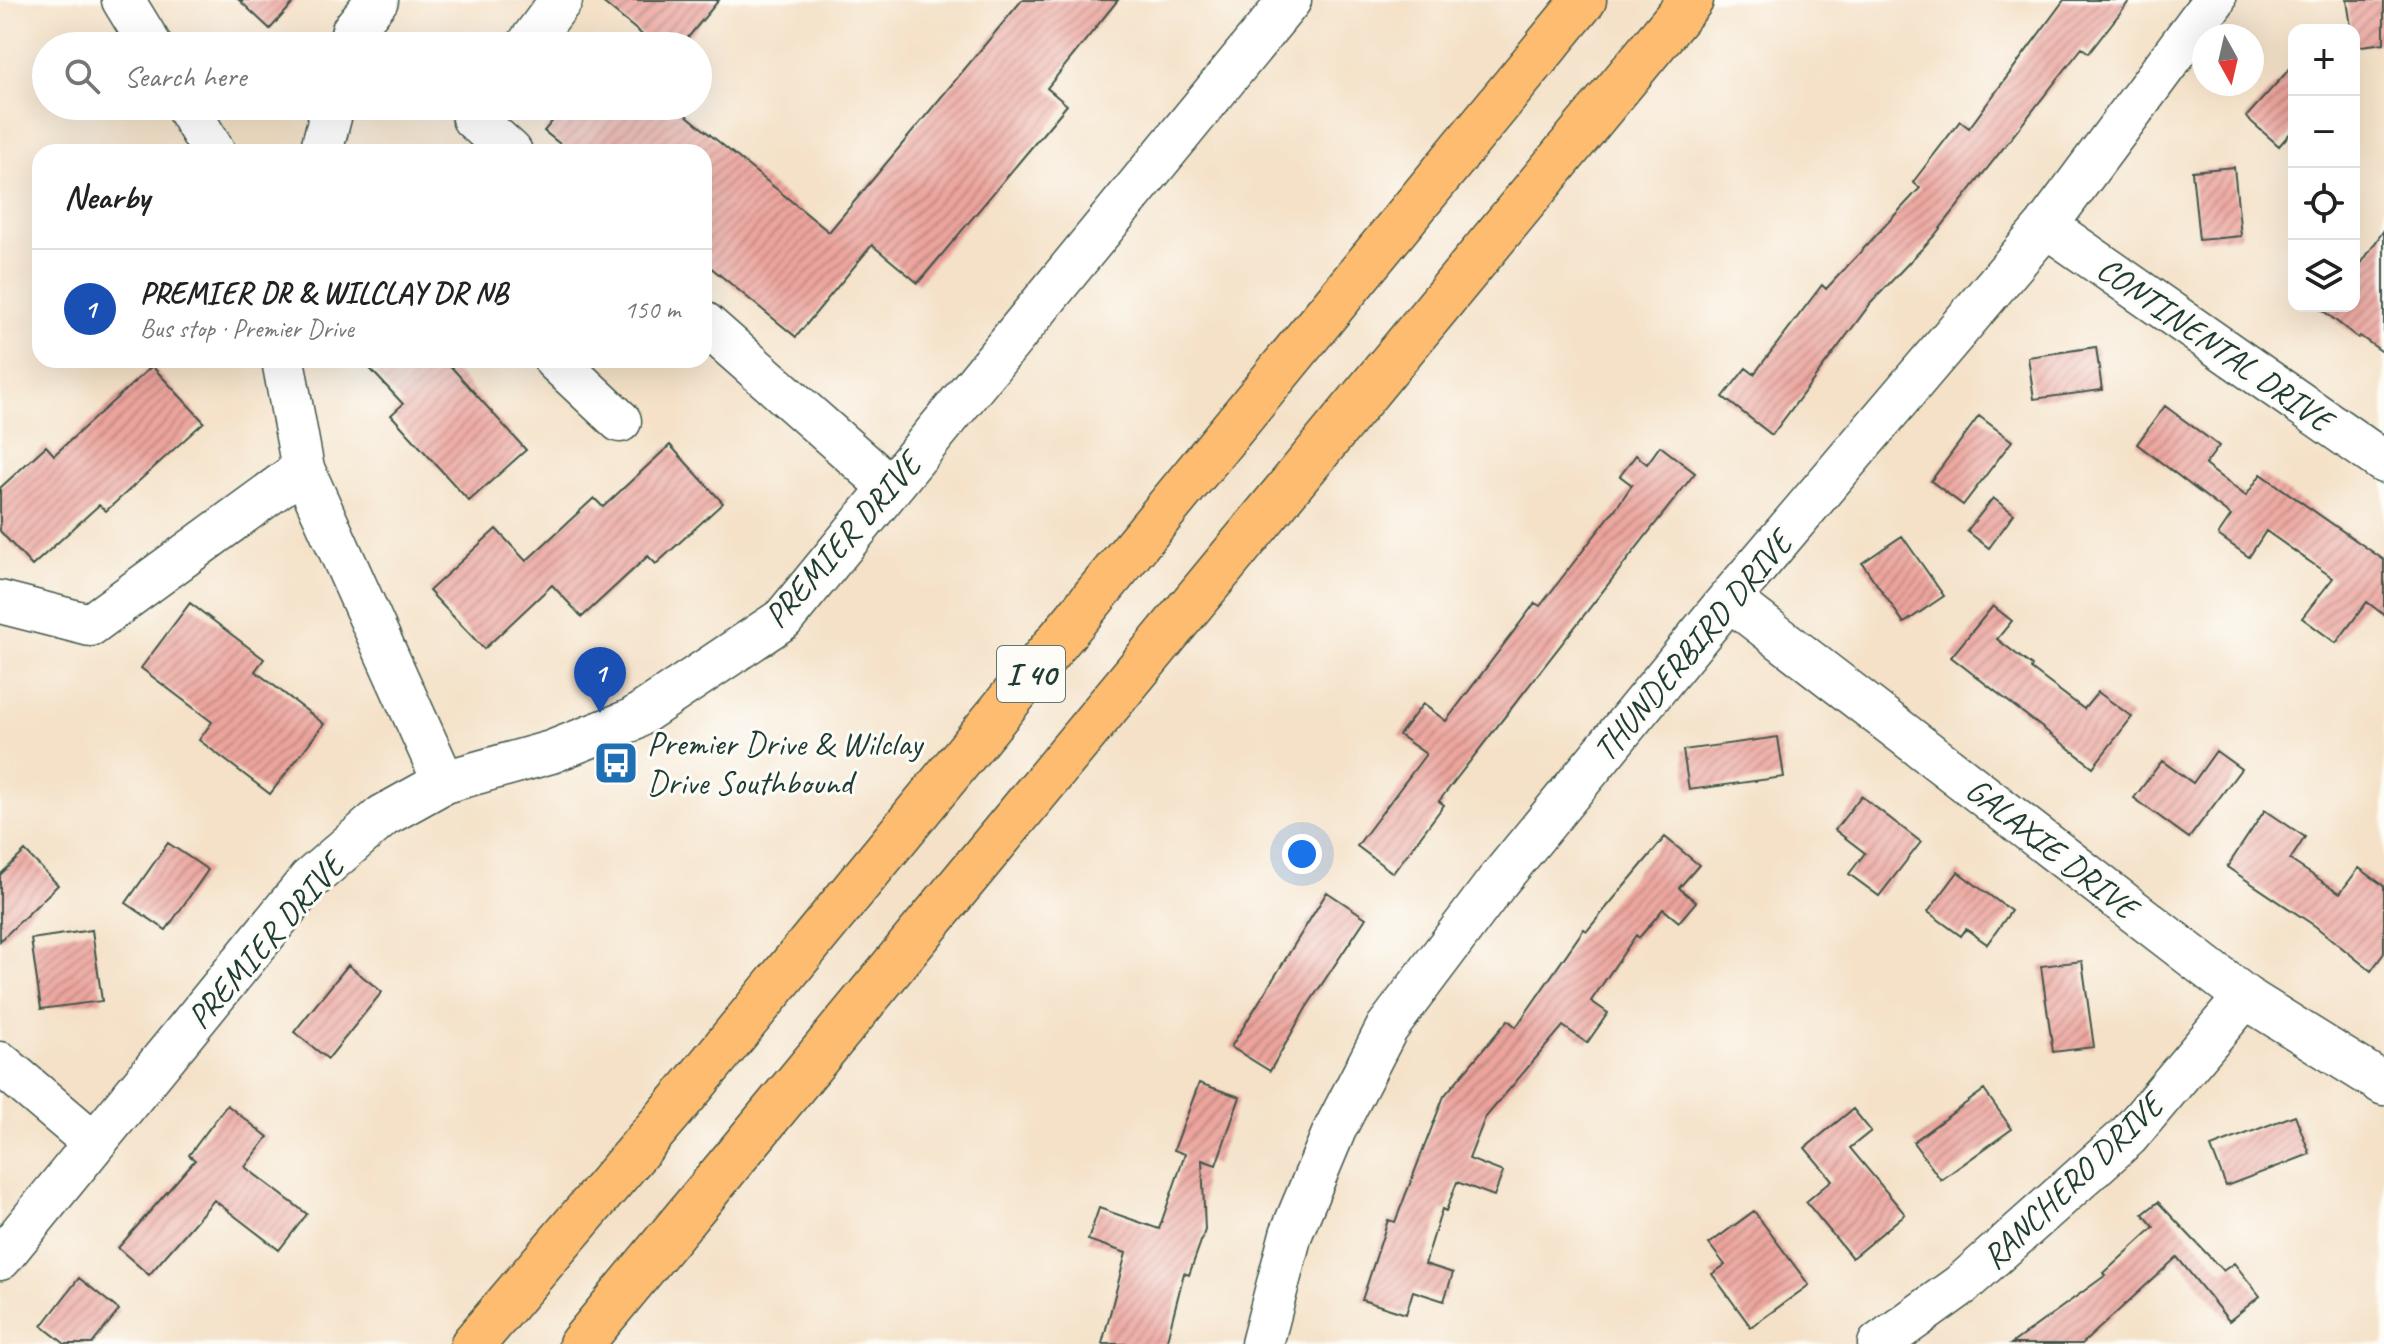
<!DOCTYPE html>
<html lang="en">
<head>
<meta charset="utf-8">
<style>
  body { margin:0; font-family:Caveat,sans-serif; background:#f6f6f6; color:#222 }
  .controls { position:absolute; right:24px; top:24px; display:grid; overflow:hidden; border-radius:16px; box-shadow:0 8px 32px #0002 }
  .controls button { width:72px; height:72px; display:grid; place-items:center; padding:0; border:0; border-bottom:2px solid #e0e0e0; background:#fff; color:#222; font:40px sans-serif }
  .compass { position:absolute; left:2192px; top:24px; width:72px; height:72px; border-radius:50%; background:#fff; box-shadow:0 8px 32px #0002; rotate:172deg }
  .you { position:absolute; left:1302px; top:854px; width:28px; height:28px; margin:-20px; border:6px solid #fff; border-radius:50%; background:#1a73e8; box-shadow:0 0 0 12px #1a73e833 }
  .badge { display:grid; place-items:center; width:52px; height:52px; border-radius:50%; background:#0b8043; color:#fff; font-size:26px; font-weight:700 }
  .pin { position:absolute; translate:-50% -66px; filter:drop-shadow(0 2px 4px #0008) }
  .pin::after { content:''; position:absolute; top:42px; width:28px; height:24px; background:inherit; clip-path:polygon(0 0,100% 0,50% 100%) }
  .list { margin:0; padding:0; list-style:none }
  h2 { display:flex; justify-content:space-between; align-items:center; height:104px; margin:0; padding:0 32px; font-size:34px }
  h2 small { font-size:26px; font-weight:400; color:#767676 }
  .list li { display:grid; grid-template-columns:52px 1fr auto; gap:24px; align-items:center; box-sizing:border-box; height:120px; padding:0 32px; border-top:2px solid #e0e0e0 }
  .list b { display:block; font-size:30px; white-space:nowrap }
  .list p { margin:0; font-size:26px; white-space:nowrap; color:#767676 }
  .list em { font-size:26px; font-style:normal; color:#767676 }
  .icon { flex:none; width:44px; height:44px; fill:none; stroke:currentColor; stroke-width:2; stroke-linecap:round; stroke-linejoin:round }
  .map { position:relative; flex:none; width:2384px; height:1344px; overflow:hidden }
  .search { position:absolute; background:#fff; box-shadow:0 8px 32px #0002; left:32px; top:32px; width:680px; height:88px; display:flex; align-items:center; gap:20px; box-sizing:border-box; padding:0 28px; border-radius:44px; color:#767676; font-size:30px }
  .panel { position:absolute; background:#fff; box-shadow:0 8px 32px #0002; left:32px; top:144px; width:680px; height:224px; border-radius:24px }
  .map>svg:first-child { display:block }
</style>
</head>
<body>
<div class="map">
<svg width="2384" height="1344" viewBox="0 0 2384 1344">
  <defs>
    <pattern id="building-hatch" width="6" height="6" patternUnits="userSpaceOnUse" patternTransform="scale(2)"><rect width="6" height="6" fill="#eca49d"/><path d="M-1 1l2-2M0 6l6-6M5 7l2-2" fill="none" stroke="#bf8781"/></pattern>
  </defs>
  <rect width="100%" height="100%" fill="#fdfcf7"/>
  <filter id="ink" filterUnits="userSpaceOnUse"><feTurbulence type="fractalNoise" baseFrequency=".0125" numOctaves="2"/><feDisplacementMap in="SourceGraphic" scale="16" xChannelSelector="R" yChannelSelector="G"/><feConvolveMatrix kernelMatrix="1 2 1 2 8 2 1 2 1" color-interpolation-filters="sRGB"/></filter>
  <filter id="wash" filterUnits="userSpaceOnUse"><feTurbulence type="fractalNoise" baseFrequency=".006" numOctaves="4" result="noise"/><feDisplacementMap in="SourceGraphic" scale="32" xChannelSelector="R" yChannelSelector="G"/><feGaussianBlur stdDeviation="1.8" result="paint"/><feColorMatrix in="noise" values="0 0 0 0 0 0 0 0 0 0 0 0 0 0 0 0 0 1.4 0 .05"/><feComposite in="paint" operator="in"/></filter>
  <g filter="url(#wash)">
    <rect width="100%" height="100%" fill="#f4e1c7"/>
    <g id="blocks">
      <path fill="url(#building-hatch)" d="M239,0h57l-26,29z
        M600,0h119l-38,46h-25z
        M1022,0h96l-71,88 20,17 -149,178 -46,-38 -76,92 -92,-75v-110h-134l-26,-21 21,-25h110l154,126z
        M2064,0h66l-41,53 -7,-5 -148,188 -63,67 -99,132 -49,-38 23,-29 8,6 68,-89 4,4 94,-101 -7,-6 47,-61 9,7z
        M2347,0h37v43l-30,4z
        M2294,64v65l-15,17 -33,-29z
        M2234,167l7,69 -42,4 -7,-69z
        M2384,230v123l-24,-17 -2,2 -41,-32h37v-32z
        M2096,347l6,43 -68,9 -6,-42z
        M362,360h83l81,90 -57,51 -78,-86 12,-11z
        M152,366l52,56 -98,89 -7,-6 -67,61 -32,-35v-43l46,-42 8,9z
        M2165,406l54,40 -14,19 41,31 15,-22 123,86v55l-17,-13 -31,41 -34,-25 31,-40 -67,-47 -17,26 -31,-22 13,-19 -94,-72z
        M1979,416l33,25 -49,64 -32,-24z
        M670,445l53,58 -67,61 -8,-8 -66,61 -30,-32 -68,64 -55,-58 67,-62 30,32 68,-63 9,9z
        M1660,446l35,27 -256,328 5,4 -51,68 -36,-27 69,-92 -27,-19 24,-31 23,17 89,-118 5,3 79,-102 13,-19 -12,-9 16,-21 11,9z
        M1993,498l21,16 -25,34 -22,-17z
        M1902,536l42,60 -40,27 -42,-60z
        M190,603l74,56 -9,12 69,53 -54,70 -71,-54 13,-18 -71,-54z
        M1993,606l19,15 -15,18 35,27 -1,3 53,40 14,-17 34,25 -39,50 -142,-110z
        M1778,737l6,40 -95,13 -6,-40z
        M2216,751l25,18 -52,69 -55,-40 28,-37 31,22z
        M1861,796l60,46 -42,54 -30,-22 16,-21 -30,-23z
        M2265,810l40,27 -15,23 50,33 19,-25 25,18v67l-13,18 -56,-45 -88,-59z
        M1665,837l34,28 -20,23 17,14 -17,20 -16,-13 -24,29 -3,-3 -45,66 17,12 -21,30 -24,-17 -78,92 -16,41 34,13 -9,24 -37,-14 -11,29 -4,-2 -17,55 28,9 -9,28 -31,-10 -7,23 -44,-14 26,-80 7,2 49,-126 64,-76 8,7 68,-98 3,2z
        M168,843l40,27 -42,60 -40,-27z
        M25,851l33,34 -58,56v-66z
        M1958,872l53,39 -24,33 -21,-15 -5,7 -33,-24z
        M1327,892l39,26 -60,90 -36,63 -39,-24z
        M92,930l10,71 -61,8 -10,-70z
        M2082,961l12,86 -41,5 -12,-86z
        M348,965l34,27 -54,67 -34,-27z
        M1199,1083l41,14 -24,68 -14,-5 3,70 -16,45 -5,-2 -18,71h-64l24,-91 -38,-13 11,-32 60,21 26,-75 -11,-4z
        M1984,1090l28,39 -71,51 -28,-38z
        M227,1105l41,32 -23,30 62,47 -28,36 -65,-50 -65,75 -31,-27 77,-88 -6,-5z
        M1853,1109l18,22 -21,17 55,66 -53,44 -46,-56 26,-22 -27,-32z
        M2295,1115l15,39 -84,32 -15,-39z
        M2158,1202l65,69 11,-8 26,33 -31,25 -52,-64 -95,87h-71l95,-69 -2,-2 50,-46 -11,-13z
        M1754,1211l55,74 -58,42 -39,-53 13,-9 -16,-21z
        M79,1278l40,32 -27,34h-27l-23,-18z"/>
    </g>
  </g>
  <g filter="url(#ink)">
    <use href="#blocks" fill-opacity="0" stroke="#3f564a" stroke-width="2"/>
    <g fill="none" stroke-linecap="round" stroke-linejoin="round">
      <g stroke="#3f564a" stroke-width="45">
        <path id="minor" d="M123,0l28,46
          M349,46l4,-16 24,-30
          M527,46l34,-46
          M186,106l28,46
          M481,106l-8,12 38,34
          M321,152l12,-46
          M2046,226l338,236
          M704,323l186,164
          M283,360l20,109 141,313
          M555,360l65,61
          M1729,599l516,398 139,87
          M0,602l90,23 213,-156
          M0,1063l94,80
          M0,1259l309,-379 74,-64 61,-34 107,-30 81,-32 151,-101 507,-619
          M1262,1344l29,-110 44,-105 52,-101 110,-146 232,-283 317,-373 168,-226
          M1879,1344l82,-59 167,-149 117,-139"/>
      </g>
      <g stroke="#3f564a" stroke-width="47">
        <path id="highway" d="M473,1344l214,-251 897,-1093
          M581,1344l1110,-1344"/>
      </g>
      <use href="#minor" stroke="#fff" stroke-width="42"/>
      <use href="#highway" stroke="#febc70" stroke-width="44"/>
    </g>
  </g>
  <defs>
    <g id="bus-square" transform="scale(2.3)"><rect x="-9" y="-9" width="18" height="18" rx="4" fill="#1f6fb2" stroke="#fdfcf7"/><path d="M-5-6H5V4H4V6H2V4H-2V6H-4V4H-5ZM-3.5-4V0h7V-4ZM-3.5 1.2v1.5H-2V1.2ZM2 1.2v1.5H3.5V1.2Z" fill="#fff"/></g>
  </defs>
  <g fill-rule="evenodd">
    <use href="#bus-square" x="616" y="763"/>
  </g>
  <g text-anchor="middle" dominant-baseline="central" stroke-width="6" stroke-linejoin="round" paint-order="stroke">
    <rect fill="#fdfcf7" stroke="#62766e" stroke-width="2" x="997" y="646" width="68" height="56" rx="6"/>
    <g font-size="32" font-weight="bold" fill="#1f3d34">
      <text x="1031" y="674">I 40</text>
    </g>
    <g font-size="34" fill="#1f3d34" stroke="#fdfcf7">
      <text transform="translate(2215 344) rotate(35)">CONTINENTAL DRIVE</text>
      <text transform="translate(842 540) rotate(-49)">PREMIER DRIVE</text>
      <text transform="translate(1692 646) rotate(-50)">THUNDERBIRD DRIVE</text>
      <text transform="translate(2052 848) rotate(38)">GALAXIE DRIVE</text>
      <text transform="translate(265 941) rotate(-49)">PREMIER DRIVE</text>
      <text transform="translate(2072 1181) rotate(-44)">RANCHERO DRIVE</text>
    </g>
    <g font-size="34" fill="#1f3d34" stroke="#fdfcf7" text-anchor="start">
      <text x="647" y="743">Premier Drive &amp; Wilclay<tspan x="647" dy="39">Drive Southbound</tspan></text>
    </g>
  </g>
</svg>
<div class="controls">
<button>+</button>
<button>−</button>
<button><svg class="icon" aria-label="locate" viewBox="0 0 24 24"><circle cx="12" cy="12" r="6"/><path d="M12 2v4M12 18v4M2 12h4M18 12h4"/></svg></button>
<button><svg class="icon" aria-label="layers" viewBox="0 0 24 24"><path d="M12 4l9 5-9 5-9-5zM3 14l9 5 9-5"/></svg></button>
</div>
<svg class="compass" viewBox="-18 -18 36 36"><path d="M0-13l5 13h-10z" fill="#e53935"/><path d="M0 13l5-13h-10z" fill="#767676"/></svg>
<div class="you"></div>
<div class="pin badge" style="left:600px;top:713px;background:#1a4fb4">1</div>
<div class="search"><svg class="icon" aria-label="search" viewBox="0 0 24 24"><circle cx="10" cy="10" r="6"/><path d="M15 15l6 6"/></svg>Search here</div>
<section class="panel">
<h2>Nearby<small></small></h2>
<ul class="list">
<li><span class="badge" style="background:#1a4fb4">1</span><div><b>PREMIER DR &amp; WILCLAY DR NB</b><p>Bus stop · Premier Drive</p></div><em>150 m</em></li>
</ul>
</section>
</div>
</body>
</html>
